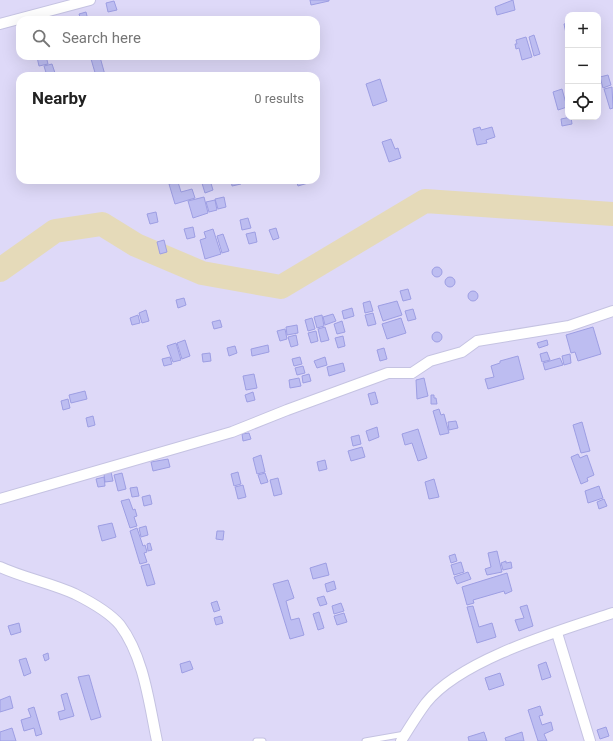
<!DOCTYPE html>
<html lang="en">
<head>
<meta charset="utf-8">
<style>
  body { margin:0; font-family:Roboto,sans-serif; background:#f2f2f2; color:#222 }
  .controls { position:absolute; right:12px; top:12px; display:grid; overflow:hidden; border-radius:8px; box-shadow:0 4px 16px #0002 }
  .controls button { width:36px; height:36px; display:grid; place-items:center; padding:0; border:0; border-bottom:1px solid #e0e0e0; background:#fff; color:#222; font:20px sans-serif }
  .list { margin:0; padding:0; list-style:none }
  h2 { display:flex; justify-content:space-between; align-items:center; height:52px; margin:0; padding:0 16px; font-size:17px }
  h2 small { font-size:13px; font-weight:400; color:#767676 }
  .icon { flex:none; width:22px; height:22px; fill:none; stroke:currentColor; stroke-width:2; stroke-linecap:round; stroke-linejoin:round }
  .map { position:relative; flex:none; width:613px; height:741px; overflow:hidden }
  .search { position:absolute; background:#fff; box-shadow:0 4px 16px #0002; left:16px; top:16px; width:304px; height:44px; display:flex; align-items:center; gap:10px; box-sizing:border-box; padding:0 14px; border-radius:12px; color:#767676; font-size:15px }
  .panel { position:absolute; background:#fff; box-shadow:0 4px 16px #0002; left:16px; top:72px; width:304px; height:112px; border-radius:12px }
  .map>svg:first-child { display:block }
</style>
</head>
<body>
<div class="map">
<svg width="613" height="741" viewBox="0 0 613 741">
  <rect width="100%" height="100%" fill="#eae4fc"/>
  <path fill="#ded9f8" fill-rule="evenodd" d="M0,0h613v741h-613zM568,15h30v102h-30zM20,20h296v36h-296zM20,76h296v104h-296z"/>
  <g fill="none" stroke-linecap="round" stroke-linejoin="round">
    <path stroke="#e5dab9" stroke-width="24" d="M0,270l55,-39 47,-7 34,21 66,28 79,14 144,-86 188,13"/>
  </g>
  <path fill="#bdbdf1" stroke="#9d9ee3" d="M310,0h19v1l-18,4z
    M513,0l2,10 -18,5 -2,-8z
    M114,1l3,9 -9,2 -2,-9z
    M86,12l2,8h-7l-2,-6z
    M568,23v15h-1l-3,-14z
    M534,35l6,19 -6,2 -5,-19z
    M526,37l6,20 -10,3 -3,-12 -3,1 -1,-5h2l-1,-4z
    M46,56l2,8 -9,2 -2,-9z
    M100,57l5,18 -9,1 -5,-17z
    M52,64l4,12h-9l-3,-10z
    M608,75l3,10 -8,3 -3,-11z
    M380,79l7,22 -14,5 -7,-22z
    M612,87l1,21 -3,1 -6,-20z
    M562,89l5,18 -9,3 -5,-18z
    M571,117l1,7 -10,2 -1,-7z
    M480,127l1,3 11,-3 3,10 -9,3 1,3 -10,2 -4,-16z
    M391,139l4,10 3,-1 3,10 -12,4 -7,-20z
    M201,180h9l3,10 -8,3z
    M231,180h8l2,4 -9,2z
    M296,180h11l1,3 -10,3z
    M178,182l3,10 11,-3 3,9 -20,6 -6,-20z
    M204,197l4,16 -15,5 -5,-17z
    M224,197l2,10 -8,2 -3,-10z
    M215,200l2,10 -8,2 -3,-10z
    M156,212l2,10 -8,2 -3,-10z
    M248,218l3,10 -9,2 -2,-10z
    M193,227l2,10 -8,2 -3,-10z
    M276,228l3,10 -6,2 -4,-10z
    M213,229l8,25 -16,5 -5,-19 6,-2 -2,-6z
    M255,232l2,10 -8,2 -3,-10z
    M223,234l6,17 -7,2 -5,-17z
    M164,240l3,12 -7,2 -3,-12z
    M432 272a5 5 0 1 1 10 0a5 5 0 1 1-10 0Z
    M445 282a5 5 0 1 1 10 0a5 5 0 1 1-10 0Z
    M408,289l3,10 -8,2 -3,-10z
    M468 296a5 5 0 1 1 10 0a5 5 0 1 1-10 0Z
    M184,298l2,7 -8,3 -2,-8z
    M370,301l3,10 -8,2 -2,-10z
    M397,301l5,14 -19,6 -5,-15z
    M352,308l2,8 -10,3 -2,-8z
    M413,309l3,10 -8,2 -3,-10z
    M146,310l3,11 -7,2 -3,-10z
    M373,313l3,11 -8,2 -3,-11z
    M333,314l3,7 -11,4 -2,-8z
    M138,315l2,8 -8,2 -2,-7z
    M322,315l2,11 -7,2 -3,-11z
    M312,318l3,11 -7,2 -3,-11z
    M401,318l5,15 -19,6 -5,-15z
    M220,320l2,7 -8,2 -2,-7z
    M342,321l3,11 -8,2 -3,-10z
    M297,325l1,8 -11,2 -1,-8z
    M325,327l4,13 -8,2 -3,-13z
    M593,327l8,27 -23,7 -3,-9 -4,1 -5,-18z
    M285,329l2,10 -7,2 -3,-10z
    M316,331l2,10 -7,2 -3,-10z
    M432 337a5 5 0 1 1 10 0a5 5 0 1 1-10 0Z
    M296,335l2,10 -7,2 -3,-10z
    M343,336l2,10 -7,2 -3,-10z
    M185,340l5,16 -8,3 -5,-16z
    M547,340l1,5 -9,3 -2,-5z
    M176,343l5,17 -8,2 -6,-16z
    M268,345l1,7 -17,4 -1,-7z
    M235,346l2,7 -8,3 -2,-8z
    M384,348l3,11 -7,2 -3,-11z
    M547,352l3,8 -8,2 -2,-8z
    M210,353l1,8 -8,1 -1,-8z
    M570,354l1,9 -7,2 -2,-9z
    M518,356l6,23 -36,10 -3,-10 9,-2 -3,-11 9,-3v-2z
    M170,357l2,7 -8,2 -2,-7z
    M300,357l2,7 -8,2 -2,-7z
    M325,357l2,8 -10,3 -3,-7z
    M560,358l3,7 -18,5 -2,-7z
    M343,363l2,8 -16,5 -2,-9z
    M303,366l2,7 -8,2 -2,-7z
    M254,374l3,14 -11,2 -3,-14z
    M309,374l2,7 -8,2 -1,-7z
    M299,378l2,8 -11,2 -1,-8z
    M424,378l4,18 -11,3 -1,-19z
    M85,391l2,8 -16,4 -2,-8z
    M253,392l2,8 -8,2 -2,-7z
    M375,392l3,11 -7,2 -3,-11z
    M431,395h3v3h2l1,6h-6z
    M68,399l2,9 -7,2 -2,-9z
    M439,409l2,6 3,-1 5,19 -9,2 -7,-24z
    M93,416l2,9 -7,2 -2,-9z
    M456,421l2,7 -9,2 -1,-8z
    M582,422l8,29 -9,2 -8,-28z
    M377,427l2,10 -10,4 -3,-10z
    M418,429l9,29 -9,3 -6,-18 -7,2 -3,-11z
    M249,433l2,6 -8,2 -1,-7z
    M359,435l2,9 -8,2 -2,-9z
    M362,447l3,10 -14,4 -3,-10z
    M578,454l2,4 7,-3 7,20 -7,3 1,3 -7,3 -10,-27z
    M261,455l4,17 -8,2 -4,-16z
    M168,459l2,8 -17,4 -2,-9z
    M325,460l2,9 -8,2 -2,-9z
    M111,472l2,9 -8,1 -1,-8z
    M238,472l3,12 -7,2 -3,-12z
    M122,473l4,16 -8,2 -4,-16z
    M265,473l3,9 -7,2 -3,-9z
    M104,477l1,9 -7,1 -2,-8z
    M278,478l4,16 -8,2 -4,-16z
    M434,479l5,18 -10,2 -4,-17z
    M243,485l3,12 -8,2 -3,-12z
    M599,486l4,12 -15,5 -3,-12z
    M137,487l2,9 -7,1 -2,-9z
    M150,495l2,9 -8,2 -2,-9z
    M129,499l4,11 2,-1 2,7 -3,1 3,9 -7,2 -9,-27z
    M604,499l3,7 -8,3 -2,-7z
    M112,523l4,14 -14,4 -4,-15z
    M146,526l2,9 -7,2 -2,-9z
    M137,528l6,18 2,-1 2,7 -3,1 3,9 -7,2 -10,-33z
    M217,531h7l-1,9 -7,-1z
    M150,543l2,7 -4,1 -1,-7z
    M497,551l5,21 -15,3 -2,-6 6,-2 -3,-14z
    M455,554l2,7 -6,2 -2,-7z
    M506,561v2l5,-1 1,6 -9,2 -2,-7z
    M461,562l3,10 -10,3 -3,-10z
    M326,563l3,12 -16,4 -3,-11z
    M149,564l6,20 -8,2 -6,-20z
    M468,572l3,7 -14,5 -3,-7z
    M507,573l5,18 -7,3 -1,-3 -31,9 1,3 -7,2 -5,-18z
    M288,580l6,18 -8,3 5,19 8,-2 5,17 -14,4 -17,-55z
    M334,581l2,8 -9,3 -2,-8z
    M324,596l3,8 -7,2 -3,-8z
    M217,601l3,9 -6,2 -3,-9z
    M341,603l3,8 -10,3 -2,-8z
    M527,605l6,21 -14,5 -4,-11 9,-2 -4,-11z
    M473,606l6,21 13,-4 4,14 -19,6 -10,-36z
    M319,612l5,16 -6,2 -5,-16z
    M344,613l3,9 -10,3 -3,-9z
    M221,616l2,7 -7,2 -2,-7z
    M19,623l2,9 -10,3 -3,-9z
    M48,653l1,6 -4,2 -2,-6z
    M26,658l5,15 -7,3 -5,-16z
    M190,661l3,8 -11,4 -2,-9z
    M546,662l5,15 -9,3 -4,-15z
    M500,673l4,12 -15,5 -4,-12z
    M89,675l12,42 -10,3 -13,-43z
    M67,693l7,23 -14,4 -2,-8 7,-2 -4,-15z
    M10,696l3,12 -13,4v-12z
    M540,706l3,9 -4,1 3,9 9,-3 2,8 -9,4 3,7h-9l-10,-31z
    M34,707l8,27 -6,2 -2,-8 -10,3 -3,-11 10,-3 -3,-8z
    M606,727l3,9 -9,3 -3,-9z
    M12,728l4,13h-16v-9z
    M484,732l3,9h-18l-1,-4z
    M522,732l2,9h-18l-1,-3z"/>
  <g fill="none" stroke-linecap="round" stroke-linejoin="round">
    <g stroke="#c5c3e2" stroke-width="7">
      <path id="service" d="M256,741h7
        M365,741l40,-7"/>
    </g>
    <g stroke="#c5c3e2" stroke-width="12">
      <path id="minor" d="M0,24l90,-24
        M0,499l232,-67 55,-22 101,-37h24l18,-12 32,-9 15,-11 92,-15 44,-15
        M0,567c24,11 51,16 75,27 14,7 35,19 45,31 24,32 29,78 37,116
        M557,633l33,108
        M401,741c8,-13 16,-26 25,-38 35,-44 133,-72 187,-90"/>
    </g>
    <use href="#service" stroke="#fff" stroke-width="5"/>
    <use href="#minor" stroke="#fff" stroke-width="10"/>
  </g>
</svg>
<div class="controls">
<button>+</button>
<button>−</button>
<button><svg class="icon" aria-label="locate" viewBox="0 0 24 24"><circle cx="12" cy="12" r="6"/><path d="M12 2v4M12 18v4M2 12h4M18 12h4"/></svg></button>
</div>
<div class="search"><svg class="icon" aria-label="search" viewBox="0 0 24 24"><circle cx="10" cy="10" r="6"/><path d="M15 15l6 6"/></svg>Search here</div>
<section class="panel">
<h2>Nearby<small>0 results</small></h2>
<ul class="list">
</ul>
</section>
</div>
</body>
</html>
